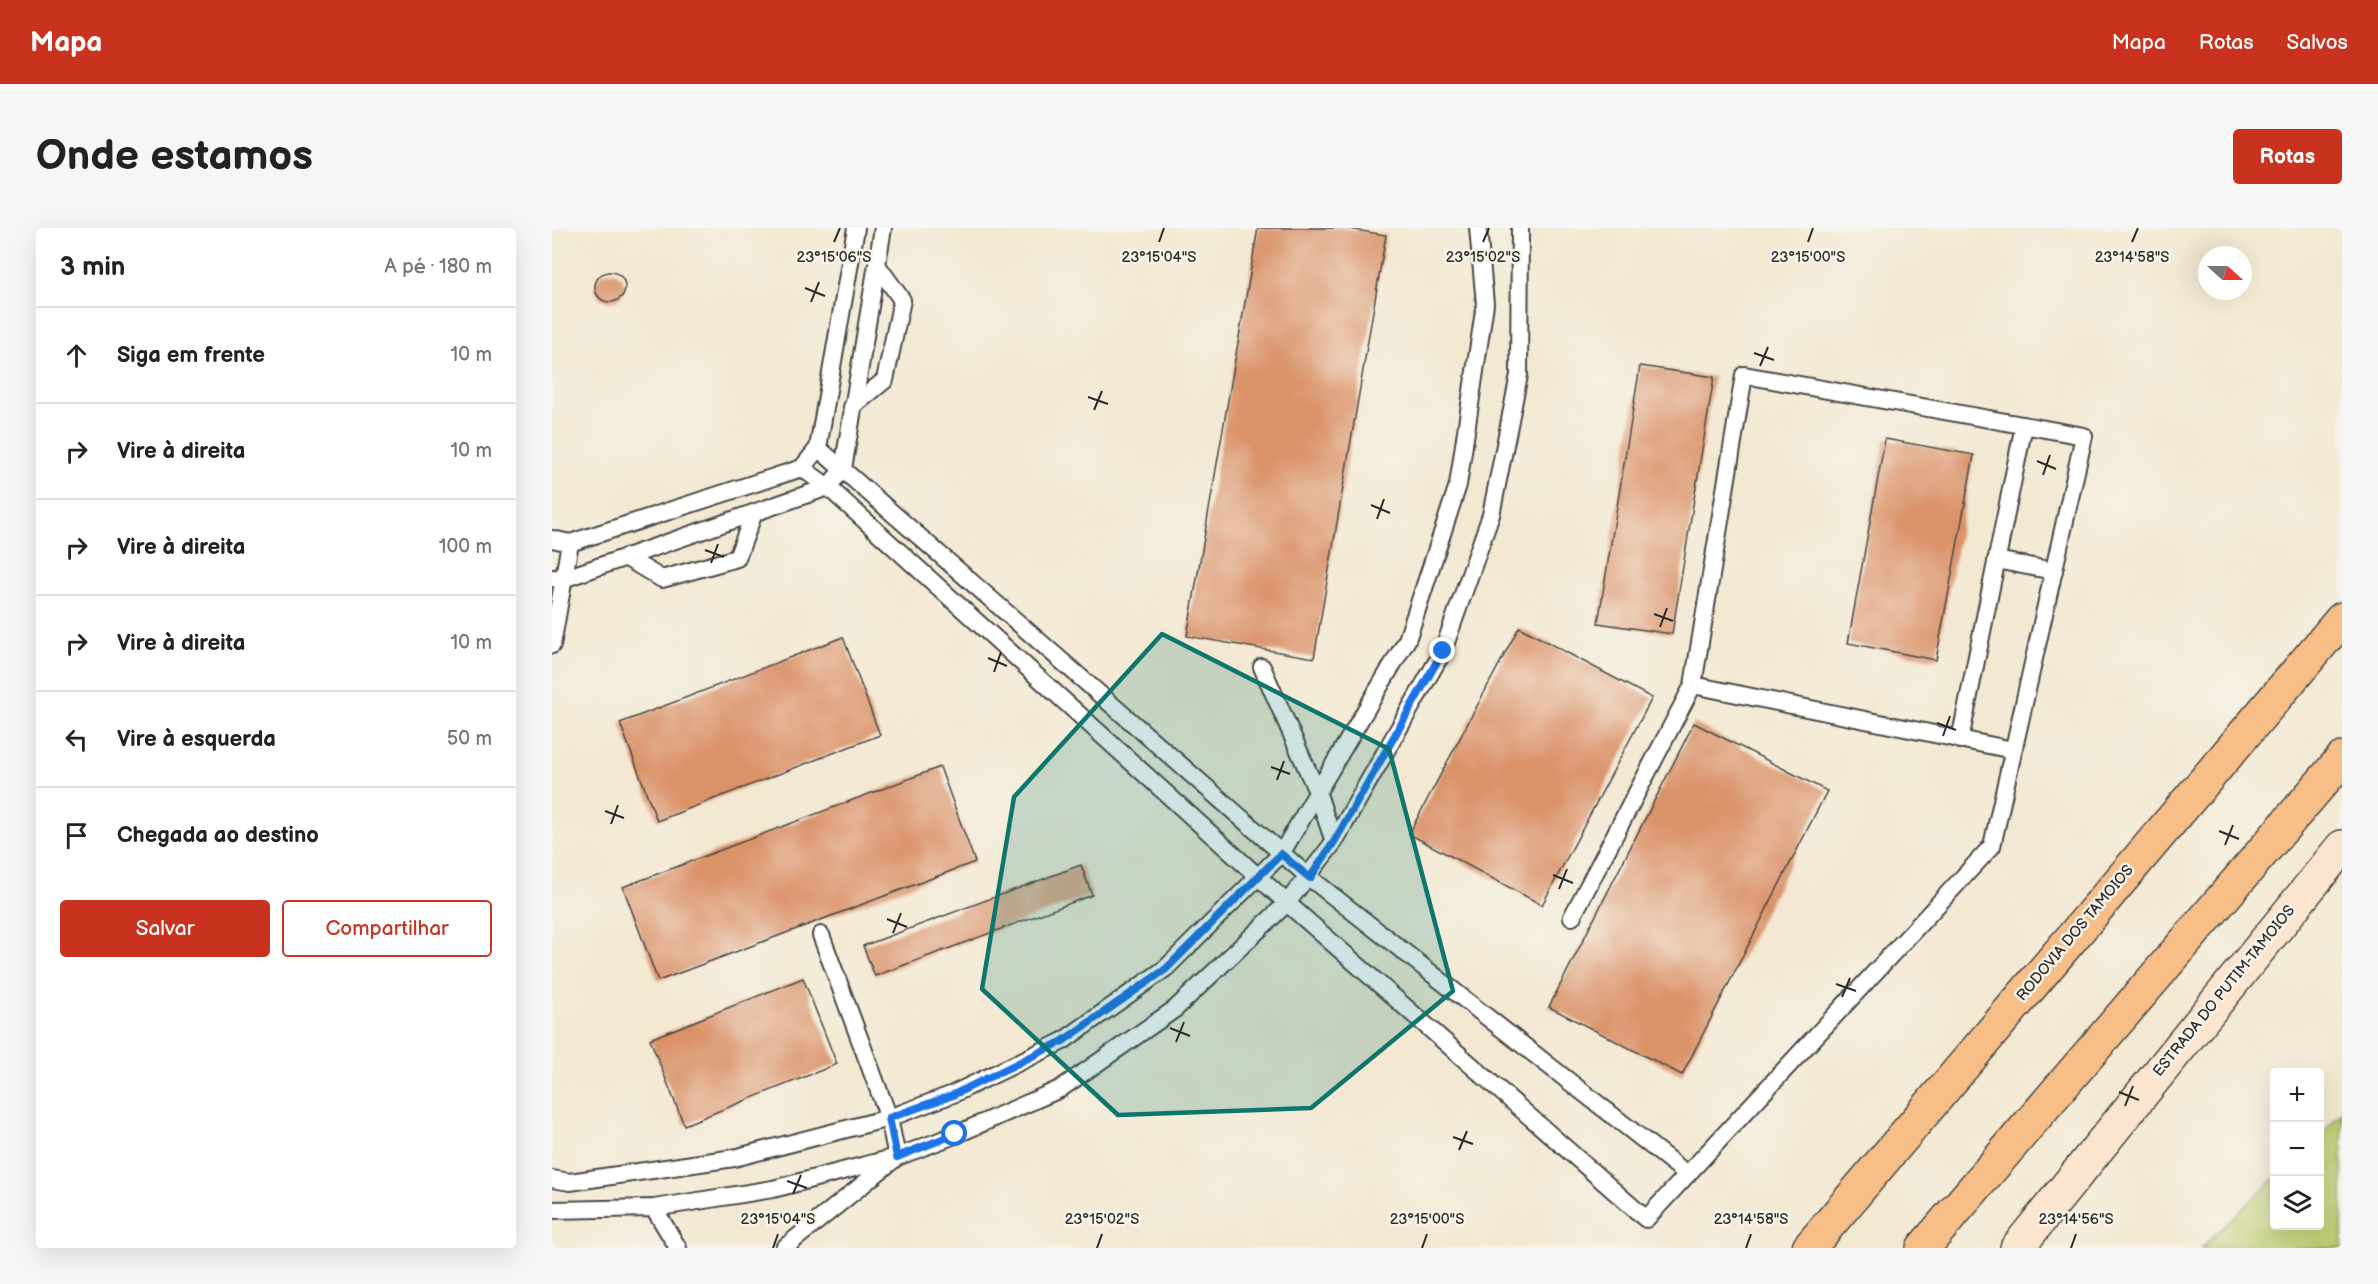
<!DOCTYPE html>
<html lang="pt">
<head>
<meta charset="utf-8">
<style>
  body { margin:0; font-family:"Balsamiq Sans",sans-serif; background:#f6f6f6; color:#222 }
  .controls { position:absolute; right:18px; bottom:18px; display:grid; overflow:hidden; border-radius:6px; box-shadow:0 6px 24px #0002 }
  .controls button { width:54px; height:54px; display:grid; place-items:center; padding:0; border:0; border-bottom:2px solid #e0e0e0; background:#fff; color:#222; font:30px sans-serif }
  .compass { position:absolute; left:1646px; top:18px; width:54px; height:54px; border-radius:50%; background:#fff; box-shadow:0 6px 24px #0002; rotate:111deg }
  .stop { position:absolute; width:18px; height:18px; margin:-14px; border:4px solid #1a73e8; border-radius:50%; background:#fff }
  .stop.end { background:#1a73e8; border-color:#fff; box-shadow:0 2px 6px #0008 }
  .list { margin:0; padding:0; list-style:none }
  h2 { display:flex; justify-content:space-between; align-items:center; height:78px; margin:0; padding:0 24px; font-size:26px }
  h2 small { font-size:20px; font-weight:400; color:#767676 }
  .list li { display:grid; grid-template-columns:39px 1fr auto; gap:18px; align-items:center; box-sizing:border-box; height:96px; padding:0 24px; border-top:2px solid #e0e0e0 }
  .list b { display:block; font-size:22px; white-space:nowrap }
  .list em { font-size:20px; font-style:normal; color:#767676 }
  .actions { display:flex; gap:12px; padding:18px 24px }
  .actions a { flex:1; padding:14px 0; border:2px solid #c8321e; border-radius:6px; text-align:center; font-size:21px; color:#c8321e }
  .actions .main { background:#c8321e; color:#fff }
  .icon { flex:none; width:33px; height:33px; fill:none; stroke:currentColor; stroke-width:2; stroke-linecap:round; stroke-linejoin:round }
  .map { position:relative; flex:none; width:1790px; height:1020px; overflow:hidden; border-radius:6px }
  header { display:flex; align-items:center; gap:36px; box-sizing:border-box; height:84px; padding:0 30px; background:#c8321e; color:#fff }
  header strong { font-size:28px }
  nav { display:flex; gap:33px; margin-inline-start:auto; font-size:21px }
  .intro { display:flex; align-items:center; justify-content:space-between; box-sizing:border-box; height:144px; padding:0 36px }
  h1 { margin:0; font-size:42px }
  .button { padding:15px 27px; border-radius:6px; background:#c8321e; color:#fff; font-size:21px; font-weight:700 }
  main { display:flex; gap:36px; padding:0 36px }
  aside { flex:1; background:#fff; border-radius:6px; box-shadow:0 6px 24px #0002 }
  .map>svg:first-child { display:block }
</style>
</head>
<body>
<header>
<strong>Mapa</strong>
<nav><a>Mapa</a><a>Rotas</a><a>Salvos</a></nav>
</header>
<div class="intro"><h1>Onde estamos</h1><a class="button">Rotas</a></div>
<main>
<aside>
<h2>3 min<small>A pé · 180 m</small></h2>
<ul class="list">
<li><svg class="icon" aria-label="ahead" viewBox="0 0 24 24"><path d="M12 20V5M6 11l6-6 6 6"/></svg><div><b>Siga em frente</b></div><em>10 m</em></li>
<li><svg class="icon" aria-label="right" viewBox="0 0 24 24"><path d="M7 20v-9h11M14 6l5 5-5 5"/></svg><div><b>Vire à direita</b></div><em>10 m</em></li>
<li><svg class="icon" aria-label="right" viewBox="0 0 24 24"><path d="M7 20v-9h11M14 6l5 5-5 5"/></svg><div><b>Vire à direita</b></div><em>100 m</em></li>
<li><svg class="icon" aria-label="right" viewBox="0 0 24 24"><path d="M7 20v-9h11M14 6l5 5-5 5"/></svg><div><b>Vire à direita</b></div><em>10 m</em></li>
<li><svg class="icon" aria-label="left" viewBox="0 0 24 24"><path d="M17 20v-9H6M10 6l-5 5 5 5"/></svg><div><b>Vire à esquerda</b></div><em>50 m</em></li>
<li><svg class="icon" aria-label="arrive" viewBox="0 0 24 24"><path d="M6 21V4h12l-3 4 3 4H6"/></svg><div><b>Chegada ao destino</b></div></li>
</ul>
<div class="actions"><a class="main">Salvar</a><a>Compartilhar</a></div>
</aside>
<div class="map">
<svg width="1790" height="1020" viewBox="0 0 1790 1020">
  <rect width="100%" height="100%" fill="#f7f3e8"/>
  <filter id="ink" filterUnits="userSpaceOnUse"><feTurbulence type="fractalNoise" baseFrequency=".0167" numOctaves="2"/><feDisplacementMap in="SourceGraphic" scale="12" xChannelSelector="R" yChannelSelector="G"/><feConvolveMatrix kernelMatrix="1 2 1 2 8 2 1 2 1" color-interpolation-filters="sRGB"/></filter>
  <filter id="wash" filterUnits="userSpaceOnUse"><feTurbulence type="fractalNoise" baseFrequency=".008" numOctaves="4" result="noise"/><feDisplacementMap in="SourceGraphic" scale="24" xChannelSelector="R" yChannelSelector="G"/><feGaussianBlur stdDeviation="1.35" result="paint"/><feColorMatrix in="noise" values="0 0 0 0 0 0 0 0 0 0 0 0 0 0 0 0 0 1.4 0 .05"/><feComposite in="paint" operator="in"/></filter>
  <g filter="url(#wash)">
    <rect width="100%" height="100%" fill="#f3e8d2"/>
    <path fill="#bbca6c" stroke="#737a4c" stroke-width="1.5" d="M1790,883v137h-141l73,-69v47h46v-89z"/>
    <g id="blocks">
      <path fill="#da9269" d="M706,0h85l43,7 -72,423 -127,-22z
        M43 59a15 15 0 1 1 30 0a15 15 0 1 1-30 0Z
        M1088,138l74,11 -42,257 -74,-11z
        M1333,211l89,16 -38,205 -88,-17z
        M967,399l133,71 -110,207 -133,-71z
        M291,409l37,98 -223,86 -37,-98z
        M1142,495l133,68 -145,284 -133,-68z
        M388,539l35,95 -317,119 -35,-94z
        M529,637l11,30 -217,81 -12,-30z
        M251,750l34,86 -153,61 -34,-86z"/>
    </g>
  </g>
  <g filter="url(#ink)">
    <use href="#blocks" fill-opacity="0" stroke="#494744" stroke-width="1.5"/>
    <g fill="none" stroke-linecap="round" stroke-linejoin="round">
      <g stroke="#494744" stroke-width="20">
        <path id="lane" d="M300,179l33,-27 17,-80 -25,-35
          M266,220l492,430 377,296
          M250,240l26,19 459,416 359,316 346,-373 92,-410 -340,-61 -51,310 -121,232
          M0,311l18,4 232,-75 16,-20 38,-220
          M73,329l37,22 75,-21 17,-45
          M1444,332l58,11
          M0,350l11,1 265,-92 15,-18 40,-241
          M0,417l18,-102
          M710,439l56,127 16,48
          M1141,457l320,65
          M1408,512l64,-315
          M0,951l18,3 164,-24 155,-40 64,-24 110,-53 103,-73 115,-114 126,-214 51,-155 27,-181 -7,-76
          M102,980l24,40
          M0,982l102,-2 119,-19 124,-32 58,-22 105,-46 115,-80 112,-106 47,-61 109,-191 48,-136 28,-140 1,-147
          M232,1020l113,-91 -8,-39 -68,-183"/>
      </g>
      <g stroke="#494744" stroke-width="36">
        <path id="secondary" d="M1465,1020l325,-401"/>
      </g>
      <g stroke="#494744" stroke-width="36">
        <path id="highway" d="M1257,1020l533,-629
          M1371,1020l419,-489"/>
      </g>
      <use href="#lane" stroke="#fff" stroke-width="16"/>
      <use href="#secondary" stroke="#fce5cf" stroke-width="33"/>
      <use href="#highway" stroke="#f7be88" stroke-width="33"/>
    </g>
  </g>
  <g fill="none" stroke-linecap="round" stroke-linejoin="round" filter="url(#ink)">
    <path stroke="#1a73e8" stroke-width="8" d="M403,906l-58,23 -8,-39 64,-23 110,-54 103,-72 115,-115 29,24 24,-36 109,-191"/>
  </g>
  <path fill="#0f766e" fill-opacity="0.2" stroke="#0f766e" stroke-width="4.5" stroke-linejoin="round" d="M610,406l227,115 64,242 -142,117 -193,7 -136,-126 32,-192z"/>
  <path fill="none" stroke="#2b2b2b" stroke-width="2" d="M282,14l6,-14M607,14l5,-14M931,14l6,-14M1256,14l5,-14M1580,14l6,-14M253,60l20,8M259,74l8,-20M1202,125l20,7M1208,138l8,-19M536,169l20,7M542,182l8,-19M1485,233l19,8M1491,247l7,-20M819,277l19,8M825,291l7,-20M153,322l19,7M159,335l7,-19M1102,386l19,7M1108,399l7,-19M436,430l19,8M442,444l7,-20M1385,495l19,7M1391,508l7,-20M719,539l19,7M725,552l7,-19M53,583l19,7M59,596l7,-19M1667,603l20,8M1673,617l8,-20M1001,647l20,8M1007,661l8,-20M335,691l20,8M341,705l8,-20M1284,756l20,7M1290,769l8,-19M618,800l20,8M624,814l8,-20M1567,864l20,8M1573,878l8,-20M901,909l20,7M907,922l8,-19M235,953l20,7M241,966l8,-19M221,1020l5,-14M545,1020l5,-14M870,1020l5,-14M1194,1020l5,-14M1519,1020l5,-14"/>
  <g text-anchor="middle" dominant-baseline="central" stroke-width="5" stroke-linejoin="round" paint-order="stroke">
    <g font-size="15" fill="#2b2b2b" stroke="#f7f3e8">
      <text transform="translate(1523 705) rotate(-50)">RODOVIA DOS TAMOIOS</text>
      <text transform="translate(1672 763) rotate(-51)">ESTRADA DO PUTIM-TAMOIOS</text>
    </g>
  </g>
  <g font-size="15" text-anchor="middle" fill="#2b2b2b" stroke="#f7f3e8" stroke-width="5" stroke-linejoin="round" paint-order="stroke">
    <text x="607" y="34">23°15'04"S</text>
    <text x="1580" y="34">23°14'58"S</text>
    <text x="282" y="34">23°15'06"S</text>
    <text x="931" y="34">23°15'02"S</text>
    <text x="1256" y="34">23°15'00"S</text>
    <text x="226" y="996">23°15'04"S</text>
    <text x="550" y="996">23°15'02"S</text>
    <text x="875" y="996">23°15'00"S</text>
    <text x="1199" y="996">23°14'58"S</text>
    <text x="1524" y="996">23°14'56"S</text>
  </g>
</svg>
<div class="controls">
<button>+</button>
<button>−</button>
<button><svg class="icon" aria-label="layers" viewBox="0 0 24 24"><path d="M12 4l9 5-9 5-9-5zM3 14l9 5 9-5"/></svg></button>
</div>
<svg class="compass" viewBox="-18 -18 36 36"><path d="M0-13l5 13h-10z" fill="#e53935"/><path d="M0 13l5-13h-10z" fill="#767676"/></svg>
<div class="stop" style="left:403px;top:906px"></div>
<div class="stop end" style="left:891px;top:423px"></div>
</div>
</main>
</body>
</html>
